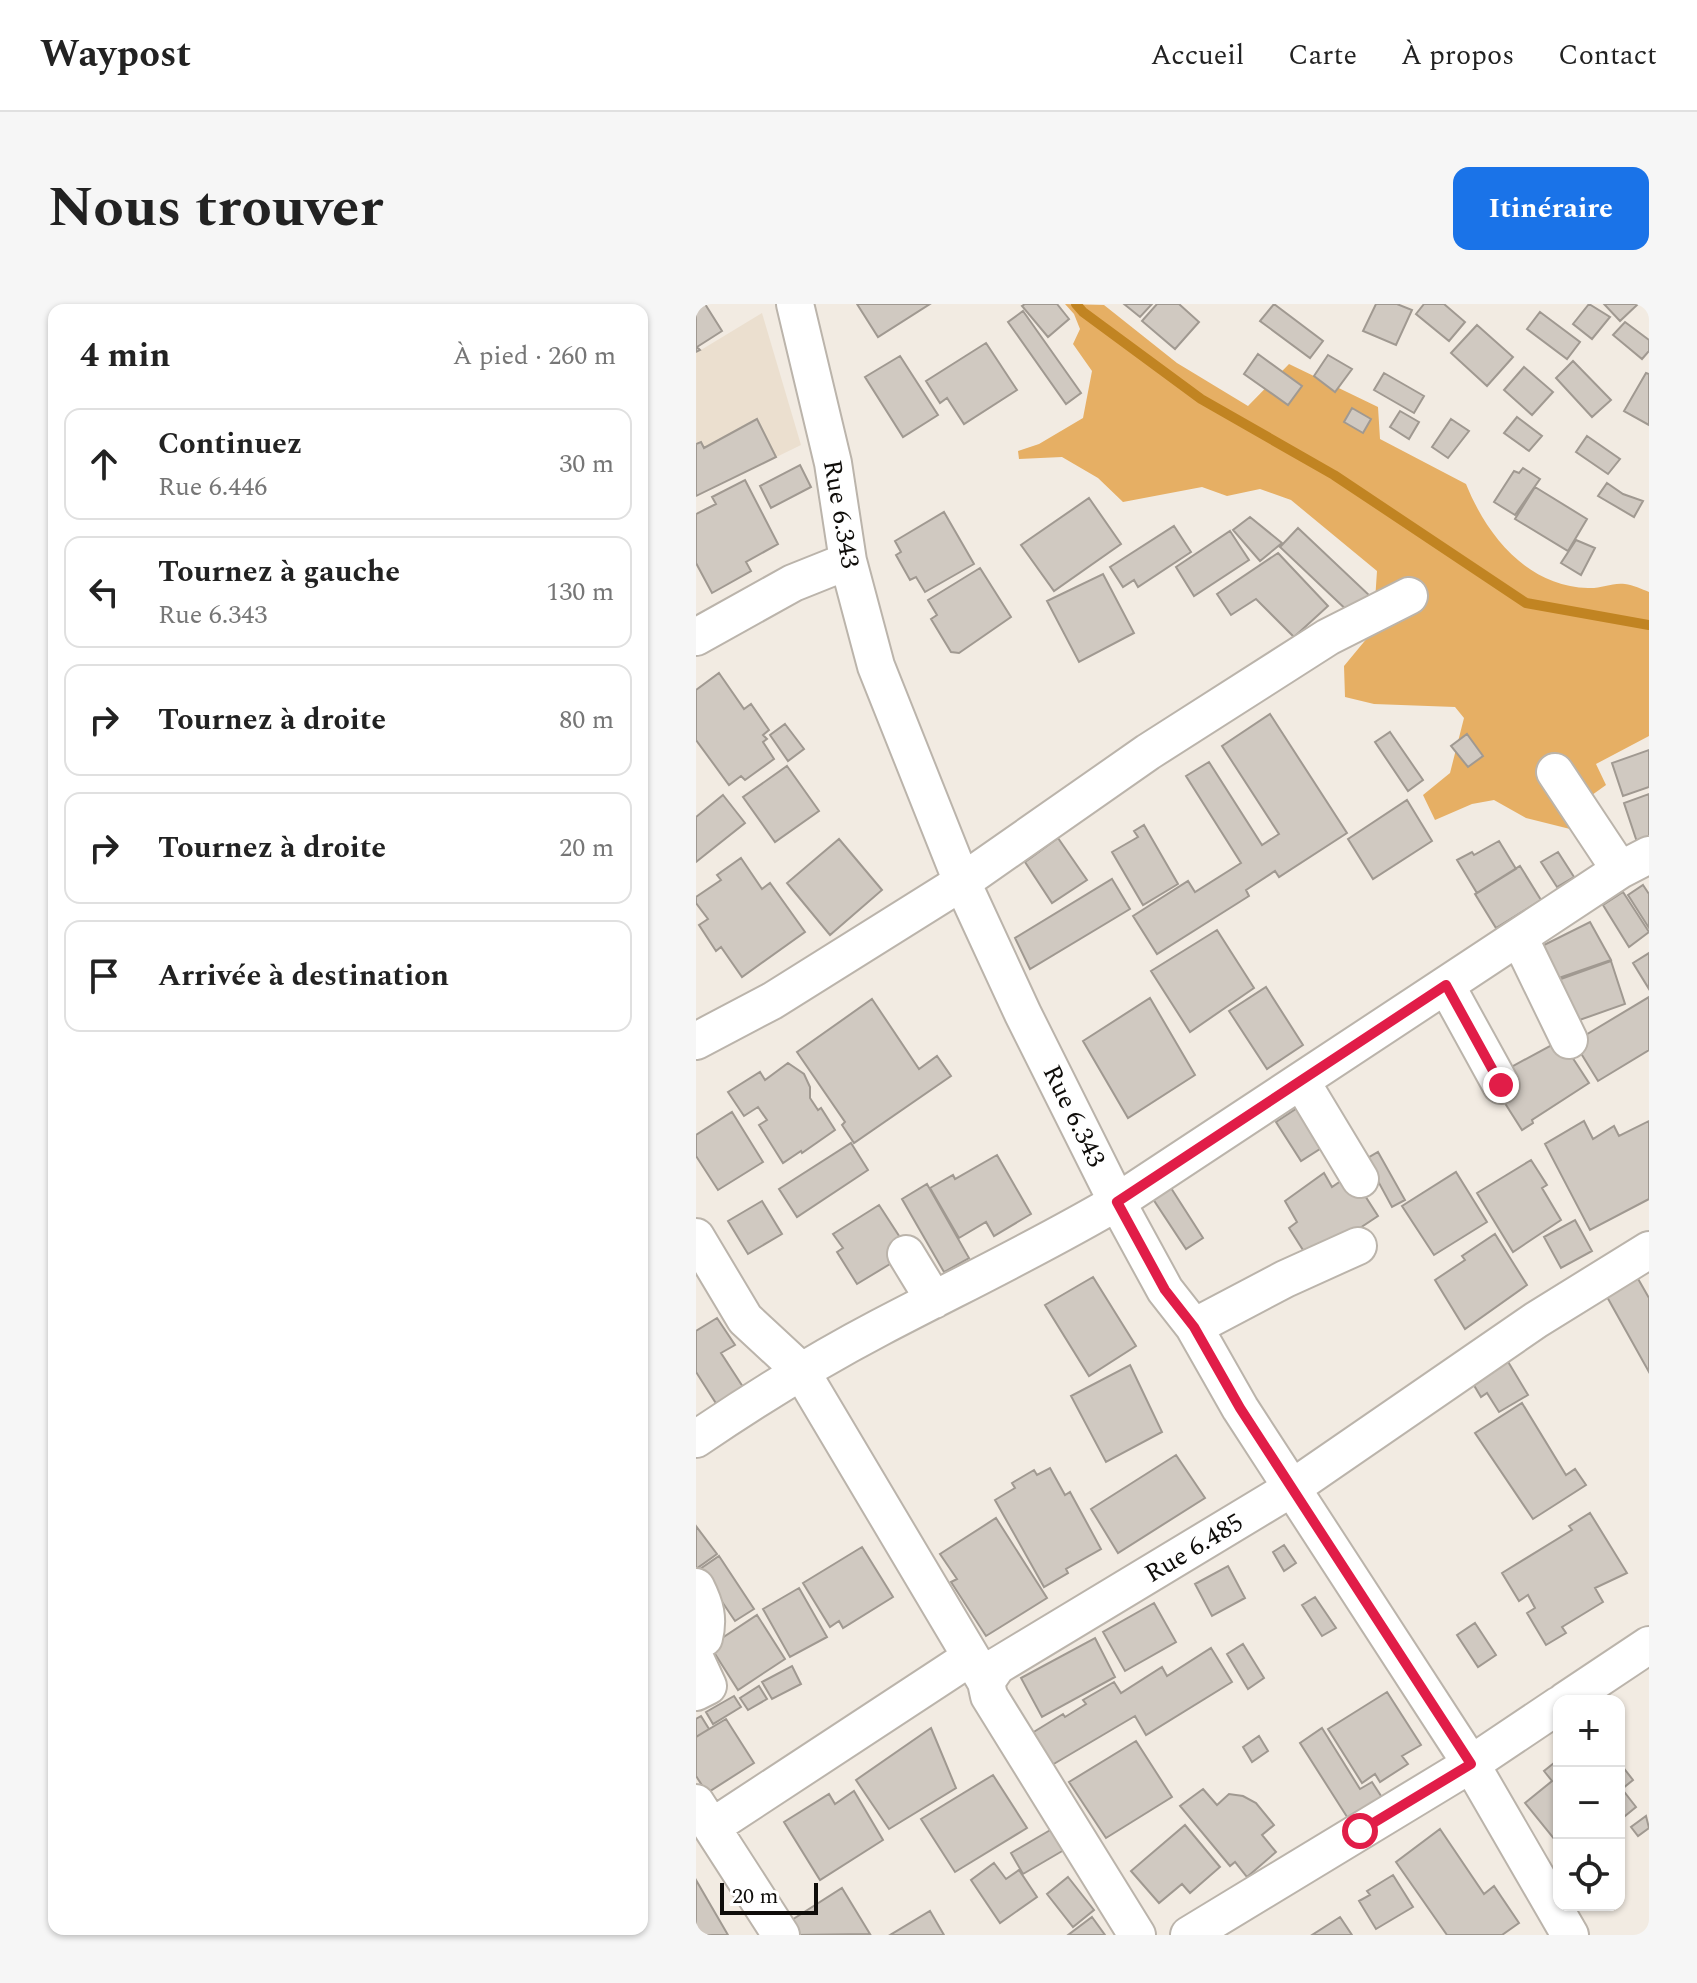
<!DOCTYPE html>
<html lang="fr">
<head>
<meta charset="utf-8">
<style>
  body { margin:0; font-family:Spectral,serif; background:#f6f6f6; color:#222 }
  .controls { position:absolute; right:24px; bottom:24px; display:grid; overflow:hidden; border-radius:16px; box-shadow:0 2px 6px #0004 }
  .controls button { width:72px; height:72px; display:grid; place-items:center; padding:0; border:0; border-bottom:2px solid #e0e0e0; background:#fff; color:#222; font:40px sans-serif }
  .scale { position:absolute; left:24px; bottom:20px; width:98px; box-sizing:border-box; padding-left:8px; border:4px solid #0f0d0a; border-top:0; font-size:22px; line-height:28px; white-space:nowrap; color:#0f0d0a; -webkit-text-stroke:6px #fff; paint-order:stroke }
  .stop { position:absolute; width:24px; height:24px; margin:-18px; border:6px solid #e11d48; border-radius:50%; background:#fff }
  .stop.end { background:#e11d48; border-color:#fff; box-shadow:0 2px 8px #0008 }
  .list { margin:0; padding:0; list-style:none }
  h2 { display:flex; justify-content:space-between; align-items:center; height:104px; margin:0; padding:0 32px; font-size:34px }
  h2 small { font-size:26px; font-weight:400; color:#767676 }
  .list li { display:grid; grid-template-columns:52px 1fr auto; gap:24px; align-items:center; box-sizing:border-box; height:112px; margin:0 16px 16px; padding:0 16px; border:2px solid #e0e0e0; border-radius:16px }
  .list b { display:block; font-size:30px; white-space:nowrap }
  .list p { margin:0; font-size:26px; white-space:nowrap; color:#767676 }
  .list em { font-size:26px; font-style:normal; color:#767676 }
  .icon { flex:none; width:44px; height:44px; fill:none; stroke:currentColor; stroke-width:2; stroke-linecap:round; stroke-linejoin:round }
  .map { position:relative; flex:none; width:953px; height:1631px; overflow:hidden; border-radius:16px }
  header { display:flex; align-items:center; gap:48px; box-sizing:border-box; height:112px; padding:0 40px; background:#fff; border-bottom:2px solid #e0e0e0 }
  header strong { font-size:38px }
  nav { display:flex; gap:44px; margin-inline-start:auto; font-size:28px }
  .intro { display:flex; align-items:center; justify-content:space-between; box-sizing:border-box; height:192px; padding:0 48px }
  h1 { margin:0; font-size:56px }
  .button { padding:20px 36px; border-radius:16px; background:#1a73e8; color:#fff; font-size:28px; font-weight:700 }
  main { display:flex; gap:48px; padding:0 48px }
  aside { flex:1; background:#fff; border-radius:16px; box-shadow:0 2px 6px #0004 }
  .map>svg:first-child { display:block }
</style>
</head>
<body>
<header>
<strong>Waypost</strong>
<nav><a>Accueil</a><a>Carte</a><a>À propos</a><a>Contact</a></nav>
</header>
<div class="intro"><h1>Nous trouver</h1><a class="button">Itinéraire</a></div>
<main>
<aside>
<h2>4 min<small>À pied · 260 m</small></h2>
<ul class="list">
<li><svg class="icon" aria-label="ahead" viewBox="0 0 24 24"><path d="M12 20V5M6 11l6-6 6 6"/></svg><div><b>Continuez</b><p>Rue 6.446</p></div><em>30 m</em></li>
<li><svg class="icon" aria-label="left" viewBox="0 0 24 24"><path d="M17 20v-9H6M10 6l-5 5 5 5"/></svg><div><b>Tournez à gauche</b><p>Rue 6.343</p></div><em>130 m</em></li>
<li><svg class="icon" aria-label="right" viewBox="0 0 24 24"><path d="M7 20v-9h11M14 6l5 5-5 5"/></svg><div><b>Tournez à droite</b></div><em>80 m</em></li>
<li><svg class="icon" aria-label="right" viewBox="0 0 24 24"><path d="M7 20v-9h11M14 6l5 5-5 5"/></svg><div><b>Tournez à droite</b></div><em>20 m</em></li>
<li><svg class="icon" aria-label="arrive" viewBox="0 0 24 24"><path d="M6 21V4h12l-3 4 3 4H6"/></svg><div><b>Arrivée à destination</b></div></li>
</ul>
</aside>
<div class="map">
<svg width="953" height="1631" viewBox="0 0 953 1631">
  <rect width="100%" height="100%" fill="#f2ebe2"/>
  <path fill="#ebdfcf" d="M66,9l39,132 -105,51v-143z"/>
  <path fill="#e6af64" d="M369,0l39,1 73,58 71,43 41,-42 89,43 2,32 86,45c21,52 61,102 122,104 12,1 25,-6 37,-4 8,1 17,5 24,8v144l-53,28 10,21 -21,15 -15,29 -44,-11 -32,-18 -22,4 -37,16 -12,-25 27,-22 14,-55 -9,-11 -81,-3 -29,-7 -1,-31 29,-35 4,-60 -86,-71 -31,-11 -33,7 -25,-9 -79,15 -25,-24 -36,-21 -43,2 -1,-8 21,-7 44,-26 9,-47 -19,-27 7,-15 -6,-15z"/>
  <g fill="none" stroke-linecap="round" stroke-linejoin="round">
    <path stroke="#c18422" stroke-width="10" d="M380,0l7,8 118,87 133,76 192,128 123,22"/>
  </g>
  <path fill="#d0c9c1" stroke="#a09991" stroke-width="2" d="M0,0h9l17,27 -25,16 3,3 -4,2z
    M161,0h73l-52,33z
    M329,0h32l12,15 -21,18 -26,-31z
    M428,0h28l-12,13z
    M461,0h22l20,18 -24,27 -33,-28z
    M578,0l49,37 -13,17 -50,-37z
    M680,0h21l15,6 -16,35 -33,-14z
    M728,0h20l21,18 -16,19 -33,-27z
    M893,0l21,13 -18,22 -19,-15z
    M908,0h34l-18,17z
    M327,7l58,82 -15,11 -58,-82z
    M844,8l40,30 -13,17 -40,-30z
    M929,18l24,18v11l-7,8 -29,-24z
    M781,21l36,32 -26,29 -36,-33z
    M290,39l31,47 -53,34 -17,-26 -7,5 -14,-22z
    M562,50l44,32 -14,19 -44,-31z
    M632,51l24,14 -17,23 -21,-16z
    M204,52l38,59 -35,22 -38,-60z
    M877,57l38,39 -19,17 -36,-39z
    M828,63l29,25 -21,23 -28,-25z
    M688,69l40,23 -10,17 -40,-23z
    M950,69l3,1v51l-25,-14z
    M656,104l19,11 -8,14 -19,-11z
    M704,107l19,11 -10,17 -19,-12z
    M821,113l25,19 -13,15 -25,-18z
    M61,115l19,38 -80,39v-52l5,-2 3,6z
    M755,115l18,12 -21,27 -16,-11z
    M891,132l33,23 -12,15 -32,-22z
    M104,161l11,22 -40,21 -11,-22z
    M827,164l17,11 -25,36 -21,-13 20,-31 5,2z
    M49,176l33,64 -32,18 5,9 -39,22 -16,-30v-49l20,-10 -4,-7z
    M911,179l16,11 20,7 -9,16 -36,-21z
    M839,183l52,32 -19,32 -53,-32z
    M393,194l32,46 -67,47 -33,-46z
    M248,208l30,52 -49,28 -9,-15 -6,3 -14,-25 5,-3 -6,-11z
    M554,213l32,26 -22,18 -27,-31z
    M478,222l17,26 -53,35 -4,-7 -11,7 -13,-20z
    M602,224l73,69 -18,19 -73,-69z
    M534,227l19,29 -55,36 -18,-29z
    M880,236l19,8 -14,27 -20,-12z
    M582,249l50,53 -34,31 -38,-38 -25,16 -14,-21z
    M284,264l31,49 -52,36 -8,-1 -20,-33 6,-4 -9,-15z
    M407,270l31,59 -55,29 -32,-61z
    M23,369l25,36 7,-5 18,26 -6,5 4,4 -4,3 11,17 -29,21 -4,-4 -12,9 -33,-45v-50z
    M574,410l77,119 -68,44 -4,-6 -29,19 3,6 -92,58 -24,-38 55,-35 7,11 46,-29 -55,-87 23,-14 53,83 17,-11 -57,-88z
    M89,420l19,25 -16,12 -18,-26z
    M694,428l33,48 -15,11 -33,-49z
    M771,430l16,22 -15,11 -17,-21z
    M953,446v37l-26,9 -11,-33z
    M91,462l32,45 -44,31 -32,-45z
    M953,490v44l-12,4 -13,-39z
    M27,491l22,28 -49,39v-45z
    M711,496l25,41 -59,38 -25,-40z
    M448,521l34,59 -35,21 -31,-53 26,-15 -4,-6z
    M362,534l29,42 -35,23 -27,-41z
    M143,535l43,51 -52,45 -43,-52z
    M803,537l17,28 -39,24 -20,-33 15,-8 2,3z
    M862,548l16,25 -17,10 -16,-25z
    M45,554l21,31 8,-6 35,49 -63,45 -21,-30 -5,4 -17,-26 9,-6 -12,-16v-6l25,-17 -4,-5z
    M824,562l21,34 -45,28 -21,-34z
    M416,575l18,30 -100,60 -15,-31z
    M947,581l6,9v34l-21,-33z
    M927,588l26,40 -20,15 -26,-42z
    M894,618l21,38 -55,19 -18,-31z
    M521,626l37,58 -64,44 -39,-61z
    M953,649v36l-16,-26z
    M915,657l14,43 -54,19 -13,-43z
    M570,683l37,58 -36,24 -38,-58z
    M953,693v53l-51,31 -24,-39z
    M454,694l45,77 -67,43 -45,-77z
    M176,695l47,70 18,-13 14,20 -97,67 -12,-18 3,-3 -48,-70z
    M865,736l28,43 -57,37 1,3 -11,7 -21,-33 1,-25z
    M92,759l16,11 6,13v11l8,12 3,-2 14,22 -33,23 -1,-2 -18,12 -24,-38 8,-5 -9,-13 -14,9 -16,-24 32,-20 5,8z
    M612,797l26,39 -33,21 -25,-39z
    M36,808l31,50 -45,28 -22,-34v-21z
    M888,817l9,18 21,-13 5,10 30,-15v78l-59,31 -45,-86z
    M155,839l17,27 -71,47 -18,-28z
    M682,848l27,48 -13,7 -26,-48z
    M301,851l34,59 -37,22 -8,-14 -27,16 -29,-50 23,-13 2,4z
    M835,856l16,25 -5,3 19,32 -48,32 -36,-59z
    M760,868l31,50 -53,33 -32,-49z
    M628,869l8,14 19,-13 27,42 -68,45 -21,-33 8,-6 -12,-21z
    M231,880l42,74 -25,14 -42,-73z
    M475,884l32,50 -17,11 -33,-50z
    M66,897l20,33 -34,20 -20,-33z
    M183,901l24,37 -14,9 6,10 -38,23 -20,-32 6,-4 -10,-14z
    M879,916l17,31 -31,17 -17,-31z
    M799,930l32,51 -62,44 -30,-49 30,-20 -3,-4z
    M397,973l43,69 -47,30 -44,-71z
    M941,973l12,21v74l-43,-77z
    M21,1014l18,27 -14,8 24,37 -26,18 -23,-36v-41z
    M811,1056l21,35 -29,17 -12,-19 -6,4 -9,-15z
    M434,1061l32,67 -56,30 -35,-66z
    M826,1099l44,72 9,-6 11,16 -53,34 -58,-86z
    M480,1151l29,43 -87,55 -27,-44z
    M354,1164l15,27 5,-3 31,57 -35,20 2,4 -24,14 -49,-87 20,-12 -3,-5 22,-13 3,5z
    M894,1209l37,60 -32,15 8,14 -41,25 4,6 -20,12 -19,-32 8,-5 -7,-13 -9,6 -17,-28 70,-43 -3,-4z
    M300,1214l51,80 -61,38 -35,-54 6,-3 -17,-25z
    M0,1222l21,28 -21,15z
    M588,1241l12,18 -12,8 -11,-19z
    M166,1243l31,50 -50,31 -4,-7 -9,6 -27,-44z
    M23,1252l35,53 -19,12 -35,-52z
    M532,1262l17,32 -33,18 -17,-32z
    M103,1284l28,49 -37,20 -27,-48z
    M619,1293l21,31 -14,8 -20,-31z
    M458,1299l22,39 -51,29 -22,-39z
    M61,1311l28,44 -47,31 -28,-44z
    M779,1319l21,32 -18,12 -21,-32z
    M399,1334l20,39 -73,40 -21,-39z
    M547,1340l21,34 -16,11 -21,-35z
    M515,1344l21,34 -86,53 -11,-19 -83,49 -20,-32 31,-19 2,3 21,-13 -3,-4 31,-18 7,11 41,-26 5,9z
    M96,1362l9,18 -29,15 -10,-17z
    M63,1382l8,13 -19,11 -8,-12z
    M691,1388l34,53 -19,11 6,8 -28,18 -5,-8 -13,9 -34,-54z
    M38,1392l7,11 -28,17 -7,-12z
    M5,1412l8,13 -13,8v-18z
    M30,1415l28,44 -47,30 -11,-17v-39z
    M235,1424l25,60 -67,41 -33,-49z
    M626,1424l38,61 12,-7 11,17 -34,21 -49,-77z
    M563,1432l9,15 -16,11 -9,-15z
    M440,1437l36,56 -66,41 -37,-56z
    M863,1455v86l-34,-42 27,-22 -8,-10z
    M923,1458l14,18 -11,9 14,18 -17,14z
    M297,1471l34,53 -72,44 -34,-53z
    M507,1485l14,16 12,-11 14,2 13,7 18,22 -12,10 14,17 -29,25 -12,-15 -5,4 -50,-60z
    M158,1487l29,49 -63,40 -36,-58 45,-28 6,10z
    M950,1512l3,12 -11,8 -7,-9z
    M489,1521l35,42 -30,26 -8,-9 -23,19 -28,-32z
    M356,1525l12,21 -41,24 -12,-21z
    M744,1525l44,65 10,-8 25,37 -17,12h-55l-51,-73z
    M298,1559l12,16 13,-9 18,27 -37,26 -29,-43z
    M697,1571l20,32 -37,22 -17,-28 11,-6 -3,-4z
    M372,1573l26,33 -21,17 -26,-33z
    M0,1576l32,55h-32z
    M146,1584l28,46 -76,1 -7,-12z
    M234,1607l14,24h-54z
    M396,1613l13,18h-37z
    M644,1613l12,18h-40z"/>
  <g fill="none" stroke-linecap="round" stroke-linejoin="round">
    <g stroke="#bbb4ab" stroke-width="40">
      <path id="minor" d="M99,0l38,159 15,98 28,105 86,216 61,132 94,188 48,88 29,37 46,81 231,356 99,171
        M0,333l97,-54 55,-22
        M859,468l65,98
        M823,633l50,103
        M750,681l55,100
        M0,737l76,-40 190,-119 186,-130 180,-115 81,-41
        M605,777l59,98
        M0,933l49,82 56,52 185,311
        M210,950l28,46
        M498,1023l91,-48 73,-33
        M0,1135c59,-40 120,-78 183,-111 80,-42 160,-80 238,-126l503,-332 29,-15
        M0,1283c9,18 13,31 8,51l-8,4
        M0,1356l12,26 -12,6
        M869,1397l84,-56
        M0,1499l85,132
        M16,1523l259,-170
        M441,1631l-148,-239 -3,-14 11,-16 295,-178 244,-168 113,-70
        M493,1631l282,-171 88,-59"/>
    </g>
    <use href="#minor" stroke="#fff" stroke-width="36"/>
  </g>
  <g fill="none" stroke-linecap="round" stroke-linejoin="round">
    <path stroke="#e11d48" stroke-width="10" d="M664,1527l111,-67 -231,-356 -46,-81 -29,-37 -48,-88 329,-217 55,100"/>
  </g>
  <g text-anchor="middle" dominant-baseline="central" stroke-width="7" stroke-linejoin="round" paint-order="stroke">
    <g font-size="26" fill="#0f0d0a" stroke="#fff">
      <text transform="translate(145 210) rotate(80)">Rue 6.343</text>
      <text transform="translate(378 812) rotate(64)">Rue 6.343</text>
      <text transform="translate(498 1244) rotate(-31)">Rue 6.485</text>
    </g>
  </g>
</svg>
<div class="controls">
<button>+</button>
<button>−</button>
<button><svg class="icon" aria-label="locate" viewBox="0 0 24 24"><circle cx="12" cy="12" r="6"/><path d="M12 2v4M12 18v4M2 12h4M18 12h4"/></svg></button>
</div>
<div class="scale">20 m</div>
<div class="stop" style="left:664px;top:1527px"></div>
<div class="stop end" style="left:805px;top:781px"></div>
</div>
</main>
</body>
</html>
